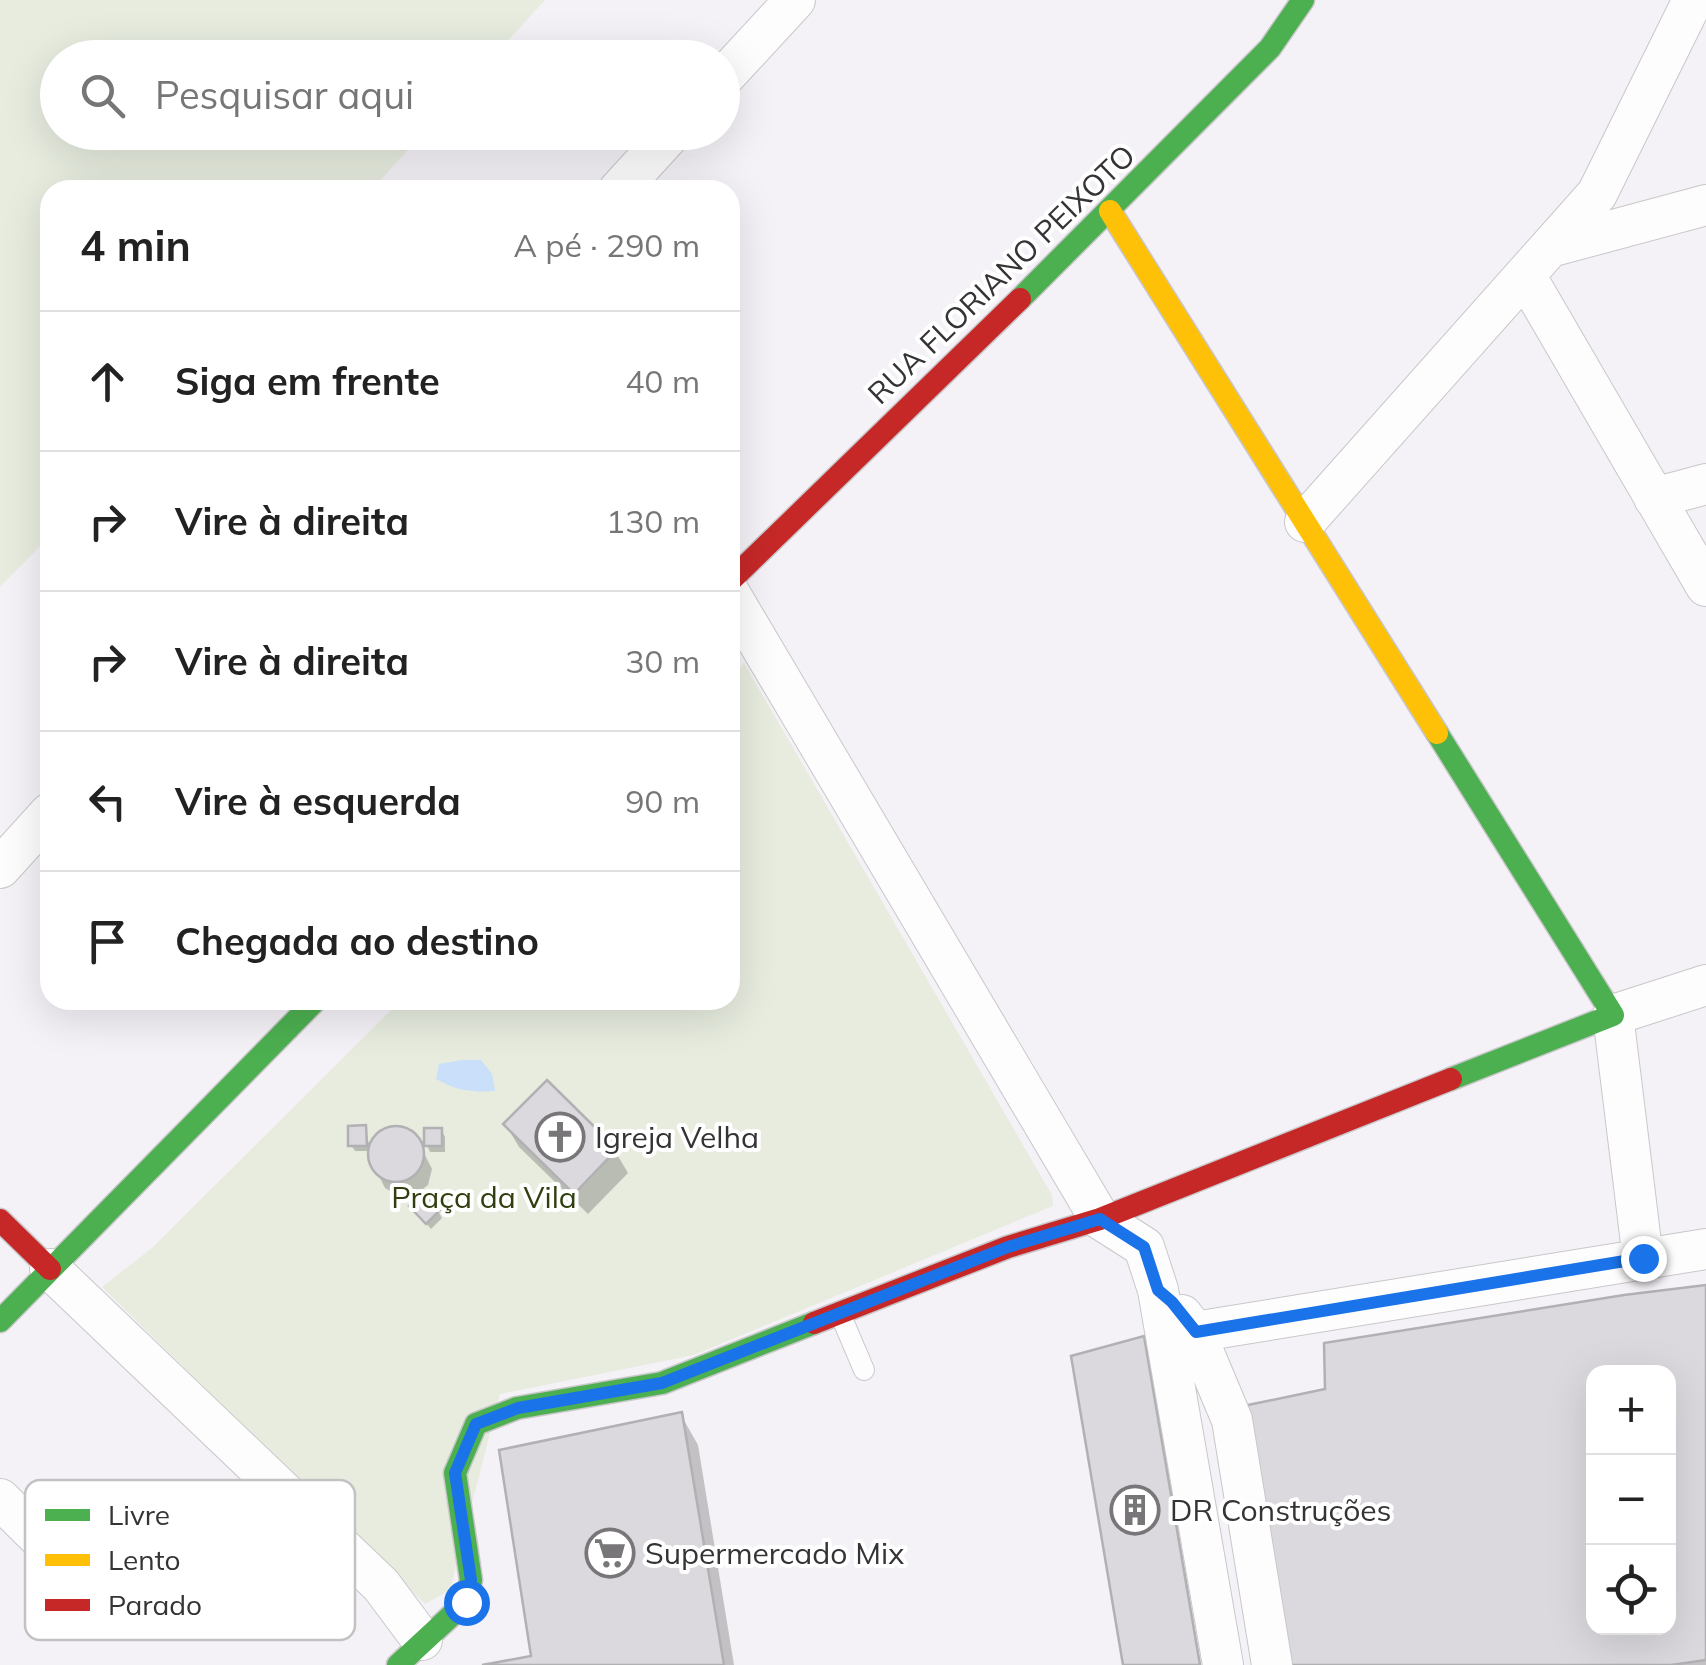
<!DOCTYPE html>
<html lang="pt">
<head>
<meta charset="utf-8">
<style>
  body { margin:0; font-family:Mulish,sans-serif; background:#f2f2f2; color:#222 }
  .controls { position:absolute; right:30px; bottom:30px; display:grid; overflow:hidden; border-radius:20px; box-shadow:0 10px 40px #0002 }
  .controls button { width:90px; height:90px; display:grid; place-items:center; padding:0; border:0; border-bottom:2px solid #e0e0e0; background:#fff; color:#222; font:50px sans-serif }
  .stop { position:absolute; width:30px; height:30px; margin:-22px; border:8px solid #1a73e8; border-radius:50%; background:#fff }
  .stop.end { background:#1a73e8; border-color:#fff; box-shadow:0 2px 10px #0008 }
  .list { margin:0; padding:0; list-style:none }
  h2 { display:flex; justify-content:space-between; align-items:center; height:130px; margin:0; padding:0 40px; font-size:42px }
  h2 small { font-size:32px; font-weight:400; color:#767676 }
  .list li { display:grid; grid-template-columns:65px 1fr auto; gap:30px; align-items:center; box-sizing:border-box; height:140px; padding:0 40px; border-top:2px solid #e0e0e0 }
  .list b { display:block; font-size:38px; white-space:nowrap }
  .list em { font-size:32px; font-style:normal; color:#767676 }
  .icon { flex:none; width:55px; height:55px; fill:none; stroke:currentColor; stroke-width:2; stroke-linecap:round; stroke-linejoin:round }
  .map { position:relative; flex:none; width:1706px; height:1665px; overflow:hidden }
  .search { position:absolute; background:#fff; box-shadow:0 10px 40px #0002; left:40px; top:40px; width:700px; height:110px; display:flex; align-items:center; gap:25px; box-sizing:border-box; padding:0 35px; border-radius:55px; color:#767676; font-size:38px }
  .panel { position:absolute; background:#fff; box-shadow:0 10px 40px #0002; left:40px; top:180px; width:700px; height:830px; border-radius:30px }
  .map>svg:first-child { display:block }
</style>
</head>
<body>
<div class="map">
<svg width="1706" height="1665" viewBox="0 0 1706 1665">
  <rect width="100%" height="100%" fill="#f5f2f7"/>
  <path fill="#e7ecdf" d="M0,0h545l-52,57 -435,1v74l366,1 -53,57h-321v346l-50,51z
    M744,663l308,532 1,11 -359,149 -194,39 -50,196 -25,14 -323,-317 50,-39 249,-248h329v-323z"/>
  <path fill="#cadffa" d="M462,1060h19l11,14 3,17c-22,2 -40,-1 -59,-12l3,-15z"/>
  <path fill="#0003" fill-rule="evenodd" d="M547,1084l68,67 13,22 -40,41 -69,-67 -13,-22z
    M365,1128l4,16 17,-14 16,-2 14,9 16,32 -4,16 -13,10 -16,1 -14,-8 -16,-32 1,-5h-15l-4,-6z
    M441,1130l4,7v15h-15l-3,-7z
    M412,1207l26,4 4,7 -11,11z
    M1706,1288v377h-419l40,-274zM1594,1372h74v256h-74z
    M1143,1339l4,6 54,320h-75z
    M681,1415l17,30 36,220h-250l50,-7z"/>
  <path fill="#dbd9dd" stroke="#b1b0b3" stroke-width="2.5" fill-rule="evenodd" d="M547,1080l70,69 -43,45 -71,-70z
    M366,1125l1,21h-19v-20z
    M368 1154a28 28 0 1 1 56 0a28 28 0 1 1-56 0Z
    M424,1128h18v18h-18z
    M422,1193l18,17 -14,14 -17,-18z
    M1706,1285v375l-35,5h-387l-41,-259 82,-17 -1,-46 300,-48zM1594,1372h74v256h-74z
    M1144,1336l56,329h-77l-52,-309z
    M682,1412l42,253h-242l49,-9 -32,-206z"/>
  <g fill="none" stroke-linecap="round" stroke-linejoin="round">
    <g stroke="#c8c7c9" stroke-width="22">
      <path id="lane" d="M841,1316l23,54"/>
    </g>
    <g stroke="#c8c7c9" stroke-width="42">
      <path id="street" d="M722,79l73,-79
        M619,190l53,-58
        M1550,247l156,-42
        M1525,275l181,311
        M1654,498l52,-14
        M1305,522l292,-328 96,-194
        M730,594l370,625 44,28 14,43 65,375
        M0,868l50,-55
        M1643,1259l-30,-244 93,-30
        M50,1269l331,316 41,55
        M1182,1315l13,17 37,88 40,245
        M1195,1332l511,-83
        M0,1499l75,74"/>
    </g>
    <g stroke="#c8c7c9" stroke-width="25">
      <path id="fast" d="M1020,299l250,-251 33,-48
        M1437,733l176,282 -162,64
        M0,1321l316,-321
        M398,1665l68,-63 5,-22 -16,-107 21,-49 41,-16 145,-25 152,-60"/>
    </g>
    <g stroke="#c8c7c9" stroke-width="25">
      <path id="slow" d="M1110,211l327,522"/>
    </g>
    <g stroke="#c8c7c9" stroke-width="25">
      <path id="jam" d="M730,581l290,-282
        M0,1220l50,49
        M814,1323l194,-76 92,-28 351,-140"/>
    </g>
    <use href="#lane" stroke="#fefdfe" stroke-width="20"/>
    <use href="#street" stroke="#fefdfe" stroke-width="40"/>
    <use href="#fast" stroke="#4caf50" stroke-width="22"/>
    <use href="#slow" stroke="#ffc107" stroke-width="22"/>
    <use href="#jam" stroke="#c62828" stroke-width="22"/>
  </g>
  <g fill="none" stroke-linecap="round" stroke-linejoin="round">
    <path stroke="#1a73e8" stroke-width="12" d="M466,1602l5,-22 -16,-107 21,-49 42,-16 144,-25 346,-136 92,-28 44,28 14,43 14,12 24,30 447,-74"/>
  </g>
  <defs>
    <g id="church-ring" transform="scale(2.5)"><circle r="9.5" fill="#fff" stroke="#787679" stroke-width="1.5"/><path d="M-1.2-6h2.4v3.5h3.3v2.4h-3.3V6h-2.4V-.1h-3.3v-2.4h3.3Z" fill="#787679"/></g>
    <g id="building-ring" transform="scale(2.5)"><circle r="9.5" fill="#fff" stroke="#787679" stroke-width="1.5"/><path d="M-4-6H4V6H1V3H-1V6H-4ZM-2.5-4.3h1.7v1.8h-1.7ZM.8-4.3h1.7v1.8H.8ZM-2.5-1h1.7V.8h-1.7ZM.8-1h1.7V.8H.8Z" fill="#787679"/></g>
    <g id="supermarket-ring" transform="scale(2.5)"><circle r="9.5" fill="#fff" stroke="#787679" stroke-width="1.5"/><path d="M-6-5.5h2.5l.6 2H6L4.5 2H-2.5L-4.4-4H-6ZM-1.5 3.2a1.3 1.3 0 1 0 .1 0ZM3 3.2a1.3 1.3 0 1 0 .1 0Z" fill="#787679"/></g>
  </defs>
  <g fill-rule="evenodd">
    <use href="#church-ring" x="560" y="1137"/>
    <use href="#building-ring" x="1135" y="1510"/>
    <use href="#supermarket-ring" x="610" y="1553"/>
  </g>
  <g text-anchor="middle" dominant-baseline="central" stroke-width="8" stroke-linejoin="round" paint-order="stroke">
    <g font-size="30" fill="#353335" stroke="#fff">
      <text transform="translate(1001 274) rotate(-44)">RUA FLORIANO PEIXOTO</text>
    </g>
    <g font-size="30" fill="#353335" stroke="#fff" text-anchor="start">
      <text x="595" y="1137">Igreja Velha</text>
      <text x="1170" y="1510">DR Construções</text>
      <text x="645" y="1553">Supermercado Mix</text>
    </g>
    <g font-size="30" fill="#303f0f" stroke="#fff">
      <text x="484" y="1197">Praça da Vila</text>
    </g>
  </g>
  <rect x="25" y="1480" width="330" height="160" rx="15" fill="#fff" stroke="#c2c2c2" stroke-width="2.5"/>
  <rect x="45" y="1509" width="45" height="12" fill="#4caf50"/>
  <rect x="45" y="1554" width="45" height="12" fill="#ffc107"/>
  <rect x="45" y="1599" width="45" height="12" fill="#c62828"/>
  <g font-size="28" fill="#353335">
    <text x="108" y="1525">Livre</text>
    <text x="108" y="1570">Lento</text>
    <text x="108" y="1615">Parado</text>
  </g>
</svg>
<div class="controls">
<button>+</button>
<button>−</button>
<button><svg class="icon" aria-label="locate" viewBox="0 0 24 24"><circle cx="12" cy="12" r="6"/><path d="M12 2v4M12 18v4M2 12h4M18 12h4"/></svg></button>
</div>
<div class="stop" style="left:466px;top:1602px"></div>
<div class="stop end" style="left:1643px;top:1258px"></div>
<div class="search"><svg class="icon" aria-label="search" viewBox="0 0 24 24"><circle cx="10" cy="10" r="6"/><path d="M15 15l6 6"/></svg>Pesquisar aqui</div>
<section class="panel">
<h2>4 min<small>A pé · 290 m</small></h2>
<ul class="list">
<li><svg class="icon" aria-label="ahead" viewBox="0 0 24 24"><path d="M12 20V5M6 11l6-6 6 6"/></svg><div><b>Siga em frente</b></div><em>40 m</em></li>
<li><svg class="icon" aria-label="right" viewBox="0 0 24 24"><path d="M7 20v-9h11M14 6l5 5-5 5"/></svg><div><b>Vire à direita</b></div><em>130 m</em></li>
<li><svg class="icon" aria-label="right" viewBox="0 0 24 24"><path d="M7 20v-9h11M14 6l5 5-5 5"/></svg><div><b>Vire à direita</b></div><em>30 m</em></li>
<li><svg class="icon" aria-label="left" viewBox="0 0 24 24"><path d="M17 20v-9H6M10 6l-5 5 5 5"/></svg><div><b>Vire à esquerda</b></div><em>90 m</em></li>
<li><svg class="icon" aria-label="arrive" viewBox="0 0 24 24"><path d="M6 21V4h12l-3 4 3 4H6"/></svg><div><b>Chegada ao destino</b></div></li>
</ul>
</section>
</div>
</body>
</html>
